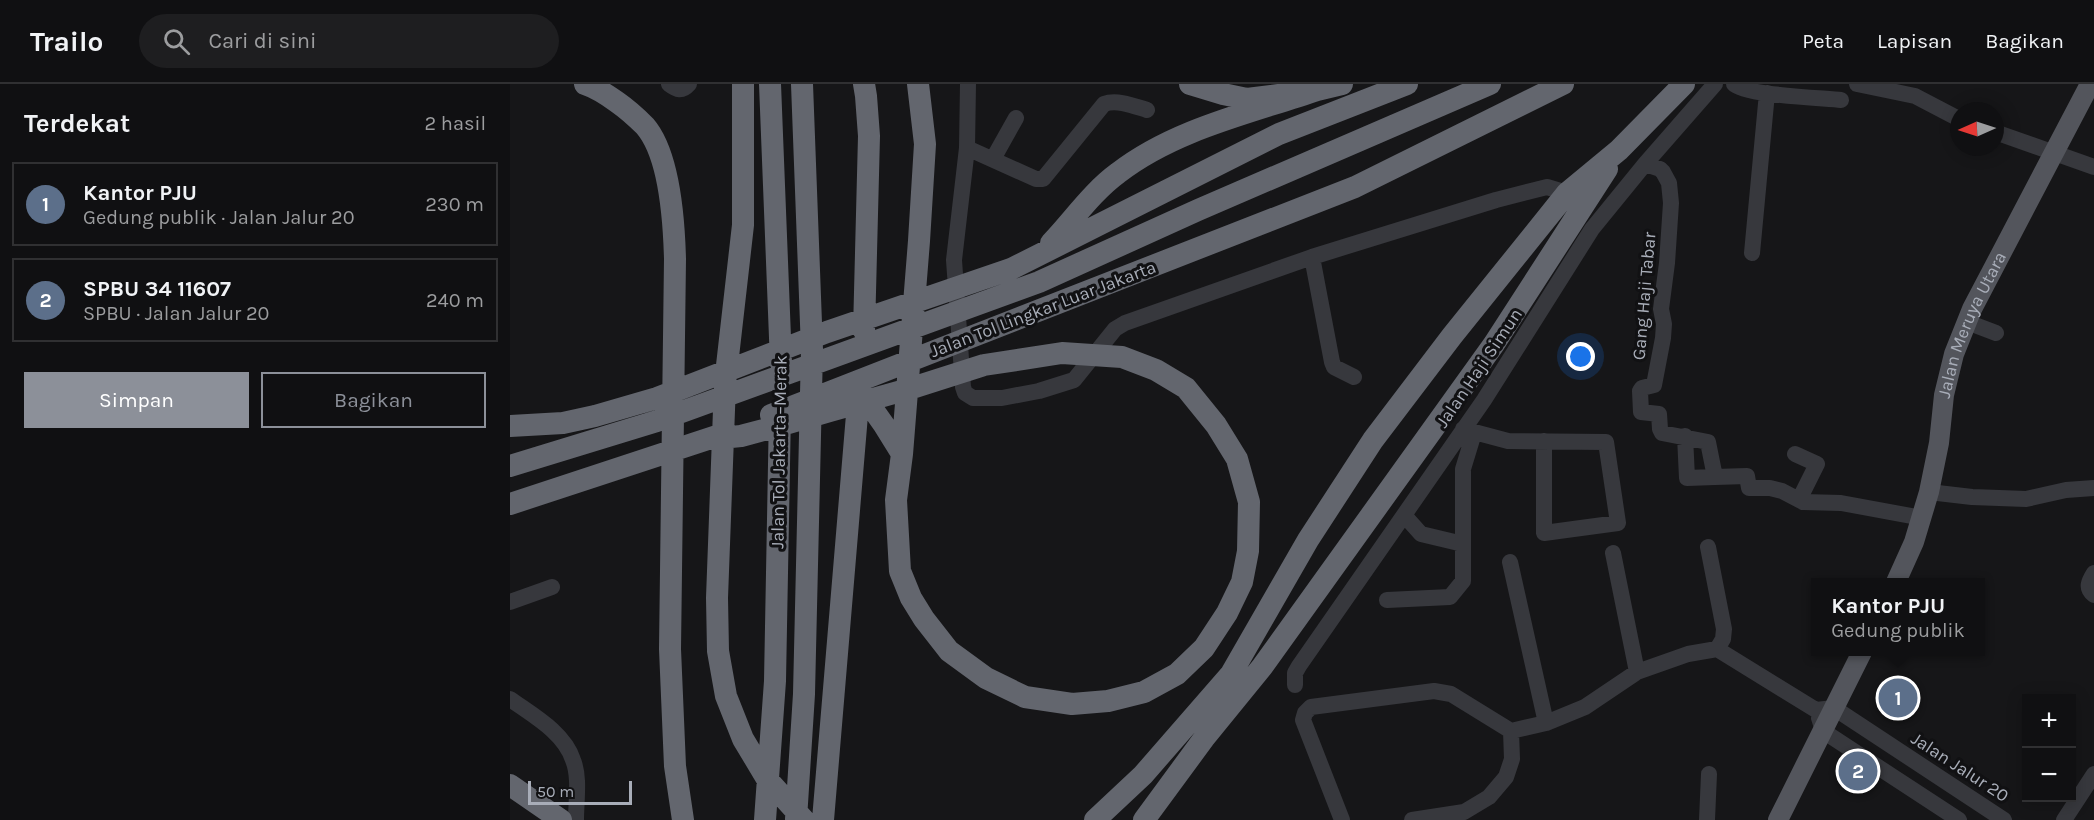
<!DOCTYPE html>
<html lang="id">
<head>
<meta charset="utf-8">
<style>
  body { margin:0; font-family:Karla,sans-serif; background:#1e1e20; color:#f1f3f6 }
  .controls { position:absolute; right:18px; bottom:18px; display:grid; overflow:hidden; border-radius:0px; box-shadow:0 3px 15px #0003 }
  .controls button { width:54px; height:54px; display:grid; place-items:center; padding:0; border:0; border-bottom:2px solid #303032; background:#101012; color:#f1f3f6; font:30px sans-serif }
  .compass { position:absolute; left:1440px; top:18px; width:54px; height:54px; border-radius:50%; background:#101012; box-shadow:0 3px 15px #0003; rotate:267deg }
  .scale { position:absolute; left:18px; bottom:15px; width:104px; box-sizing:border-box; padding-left:6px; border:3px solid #a8adb8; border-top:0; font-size:16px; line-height:21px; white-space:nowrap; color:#a8adb8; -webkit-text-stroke:4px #111113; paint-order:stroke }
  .you { position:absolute; left:1071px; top:273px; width:21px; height:21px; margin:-15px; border:4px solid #fff; border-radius:50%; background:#1a73e8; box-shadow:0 0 0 9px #1a73e833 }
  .badge { display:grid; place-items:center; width:39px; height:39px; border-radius:50%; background:#8c9099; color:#fff; font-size:20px; font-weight:700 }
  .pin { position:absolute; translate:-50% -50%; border:3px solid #fff; box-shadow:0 2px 6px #0006 }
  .popup { position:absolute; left:1301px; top:494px; width:174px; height:78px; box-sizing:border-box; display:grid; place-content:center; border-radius:0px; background:#101012; filter:drop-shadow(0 2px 4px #0005); font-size:20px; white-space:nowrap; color:#9c9d9f }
  .popup b { font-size:22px; color:#f1f3f6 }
  .popup::after { content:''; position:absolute; left:50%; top:100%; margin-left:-12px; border:12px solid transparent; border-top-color:#101012 }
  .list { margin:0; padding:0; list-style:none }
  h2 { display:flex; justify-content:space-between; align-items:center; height:78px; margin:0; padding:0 24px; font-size:26px }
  h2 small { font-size:20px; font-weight:400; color:#9c9d9f }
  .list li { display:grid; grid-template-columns:39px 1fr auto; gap:18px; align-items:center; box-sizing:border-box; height:84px; margin:0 12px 12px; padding:0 12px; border:2px solid #303032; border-radius:0px }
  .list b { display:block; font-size:22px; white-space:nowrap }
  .list p { margin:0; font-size:20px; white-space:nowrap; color:#9c9d9f }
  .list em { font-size:20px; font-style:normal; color:#9c9d9f }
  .actions { display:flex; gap:12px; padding:18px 24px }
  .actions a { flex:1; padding:14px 0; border:2px solid #8c9099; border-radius:0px; text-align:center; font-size:21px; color:#8c9099 }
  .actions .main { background:#8c9099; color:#fff }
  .icon { flex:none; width:33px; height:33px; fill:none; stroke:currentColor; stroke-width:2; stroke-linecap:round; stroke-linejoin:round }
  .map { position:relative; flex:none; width:1584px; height:736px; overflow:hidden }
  header { display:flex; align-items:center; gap:36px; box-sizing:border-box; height:84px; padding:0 30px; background:#101012; border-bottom:2px solid #303032 }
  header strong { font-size:28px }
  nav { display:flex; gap:33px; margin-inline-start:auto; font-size:21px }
  .search { width:420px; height:54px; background:#1e1e20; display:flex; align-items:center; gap:15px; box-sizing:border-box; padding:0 21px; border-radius:33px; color:#9c9d9f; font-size:22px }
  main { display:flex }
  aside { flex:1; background:#101012 }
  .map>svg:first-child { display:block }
</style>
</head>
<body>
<header>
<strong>Trailo</strong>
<div class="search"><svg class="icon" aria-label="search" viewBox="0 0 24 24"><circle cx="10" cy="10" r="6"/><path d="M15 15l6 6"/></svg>Cari di sini</div>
<nav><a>Peta</a><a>Lapisan</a><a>Bagikan</a></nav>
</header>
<main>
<aside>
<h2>Terdekat<small>2 hasil</small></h2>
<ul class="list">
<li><span class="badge" style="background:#5c6f8a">1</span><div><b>Kantor PJU</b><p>Gedung publik · Jalan Jalur 20</p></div><em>230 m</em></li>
<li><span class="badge" style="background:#5c6f8a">2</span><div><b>SPBU 34 11607</b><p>SPBU · Jalan Jalur 20</p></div><em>240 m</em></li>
</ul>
<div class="actions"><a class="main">Simpan</a><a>Bagikan</a></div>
</aside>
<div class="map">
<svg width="1584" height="736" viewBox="0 0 1584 736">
  <rect width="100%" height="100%" fill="#161618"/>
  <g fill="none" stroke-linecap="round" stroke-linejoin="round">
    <path stroke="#37383d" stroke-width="16" d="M159,0c8,6 13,8 20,0
      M458,0l-1,64 -13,112 9,127 2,6 8,5h29l37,-7 35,-11 41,-51 10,-6 187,-66 184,-57 51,-13 20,6
      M1224,0c9,11 89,14 107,16
      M1347,0l58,12 44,23
      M1485,48l99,35
      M457,64l69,31h7l61,-75c13,-5 30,2 43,6
      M483,75l23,-41
      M1135,80l15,5 3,3 6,11 2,20 -4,60 -6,46 3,15 -1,14 -9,47 -12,3 -2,3 1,21 18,2 1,15 2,4 46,9 7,35 32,-1 2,12h21l12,3 21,11 38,1 81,15
      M1242,169l15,-160
      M802,173l20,105 2,5 20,10
      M1457,238l29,11
      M953,345l45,12 98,1 12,81 -74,10v-92
      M1175,352l2,42 28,-1
      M1285,370l22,10 -16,32 2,6
      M1419,408l43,5 54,2 40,-9 28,-2
      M894,431l17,19 42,10
      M1103,469l24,119
      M1000,478l36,161
      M1584,489c-5,8 -9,15 0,22
      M877,516l63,-3 13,-16v-112l11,-36
      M0,518l42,-15
      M1207,565l99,61 18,-2 170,112
      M785,601v-12l4,-7 185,-266 108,-171 53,-65 70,-80
      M0,615c22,16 54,33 63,61 7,17 3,41 3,60
      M1309,634l4,13 136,89
      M832,736l-39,-100 2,-7 6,-6 123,-16 17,3 60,37 35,-8 39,-16 52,-35 51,-18 29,-5 6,-10 1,-10 -16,-82
      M902,736l52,-8 25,-15 17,-20 6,-18 -1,-28
      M1197,736l2,-46
      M1554,736l30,-46"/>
    <g stroke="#53555c" stroke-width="20">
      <path id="s1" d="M1386,498l18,-40 15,-50 10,-49 5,-48 10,-41 18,-45 118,-225"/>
      <path d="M1268,736l84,-168"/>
    </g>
    <path stroke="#63666e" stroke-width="22" d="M75,0c12,4 21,10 32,18 10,7 19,15 28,24 25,29 29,96 30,133l-5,390 5,117 8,54
      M233,0v141l-18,158 -8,215 1,53 8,45 17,43 24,40 37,41
      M260,0l11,279
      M354,0l2,12 3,40 -5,195
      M680,0l33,10 24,5 70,-9 25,-6
      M541,159c22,-23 41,-51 67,-70 57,-44 132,-60 199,-83
      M350,307l24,34 18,29
      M261,331l584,-228 208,-103
      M0,342l53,-3 32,-7 62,-18 170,-66 184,-63 268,-135 128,-50
      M201,355l30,-3 30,-8 59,-17 82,-23 72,-23 78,-12 60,4 34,13 30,18 30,37 21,34 12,43 -1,49 -6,31 -15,31 -23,35 -27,26 -33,18 -36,9 -36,3 -47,-7 -39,-19 -37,-27 -25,-32 -13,-21 -11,-27 -4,-71 6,-46 17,-213 6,-97 -7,-60
      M0,382l147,-45 382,-139 159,-72 292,-126
      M0,420l213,-70
      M0,701l51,35
      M286,735l8,-125 8,-344 -10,-266
      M255,736l10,-139 5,-270
      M313,736l36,-429
      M585,736l48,-45 88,-101 77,-134 65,-100 79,-104 115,-143 52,-43 65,-66
      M634,736l61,-83 57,-70 232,-323 113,-175"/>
  </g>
  <g text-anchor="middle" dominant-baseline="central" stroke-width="6" stroke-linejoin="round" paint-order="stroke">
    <g font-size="18" fill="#a8adb8" stroke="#111113">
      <text transform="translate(1134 212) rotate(-85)">Gang Haji Tabar</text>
      <text transform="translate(533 225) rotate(-21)">Jalan Tol Lingkar Luar Jakarta</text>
      <text stroke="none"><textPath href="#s1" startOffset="270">Jalan Meruya Utara</textPath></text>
      <text transform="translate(969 284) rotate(-56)">Jalan Haji Simun</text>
      <text transform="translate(269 368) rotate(-89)">Jalan Tol Jakarta–Merak</text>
      <text transform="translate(1450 683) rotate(33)">Jalan Jalur 20</text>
    </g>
  </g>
</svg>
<div class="controls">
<button>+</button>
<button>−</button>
</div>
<svg class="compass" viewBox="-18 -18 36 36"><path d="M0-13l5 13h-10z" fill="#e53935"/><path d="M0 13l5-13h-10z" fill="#9c9d9f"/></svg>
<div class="scale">50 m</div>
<div class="you"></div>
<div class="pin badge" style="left:1388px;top:614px;background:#5c6f8a">1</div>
<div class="popup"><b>Kantor PJU</b>Gedung publik</div>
<div class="pin badge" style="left:1348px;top:687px;background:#5c6f8a">2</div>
</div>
</main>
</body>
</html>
